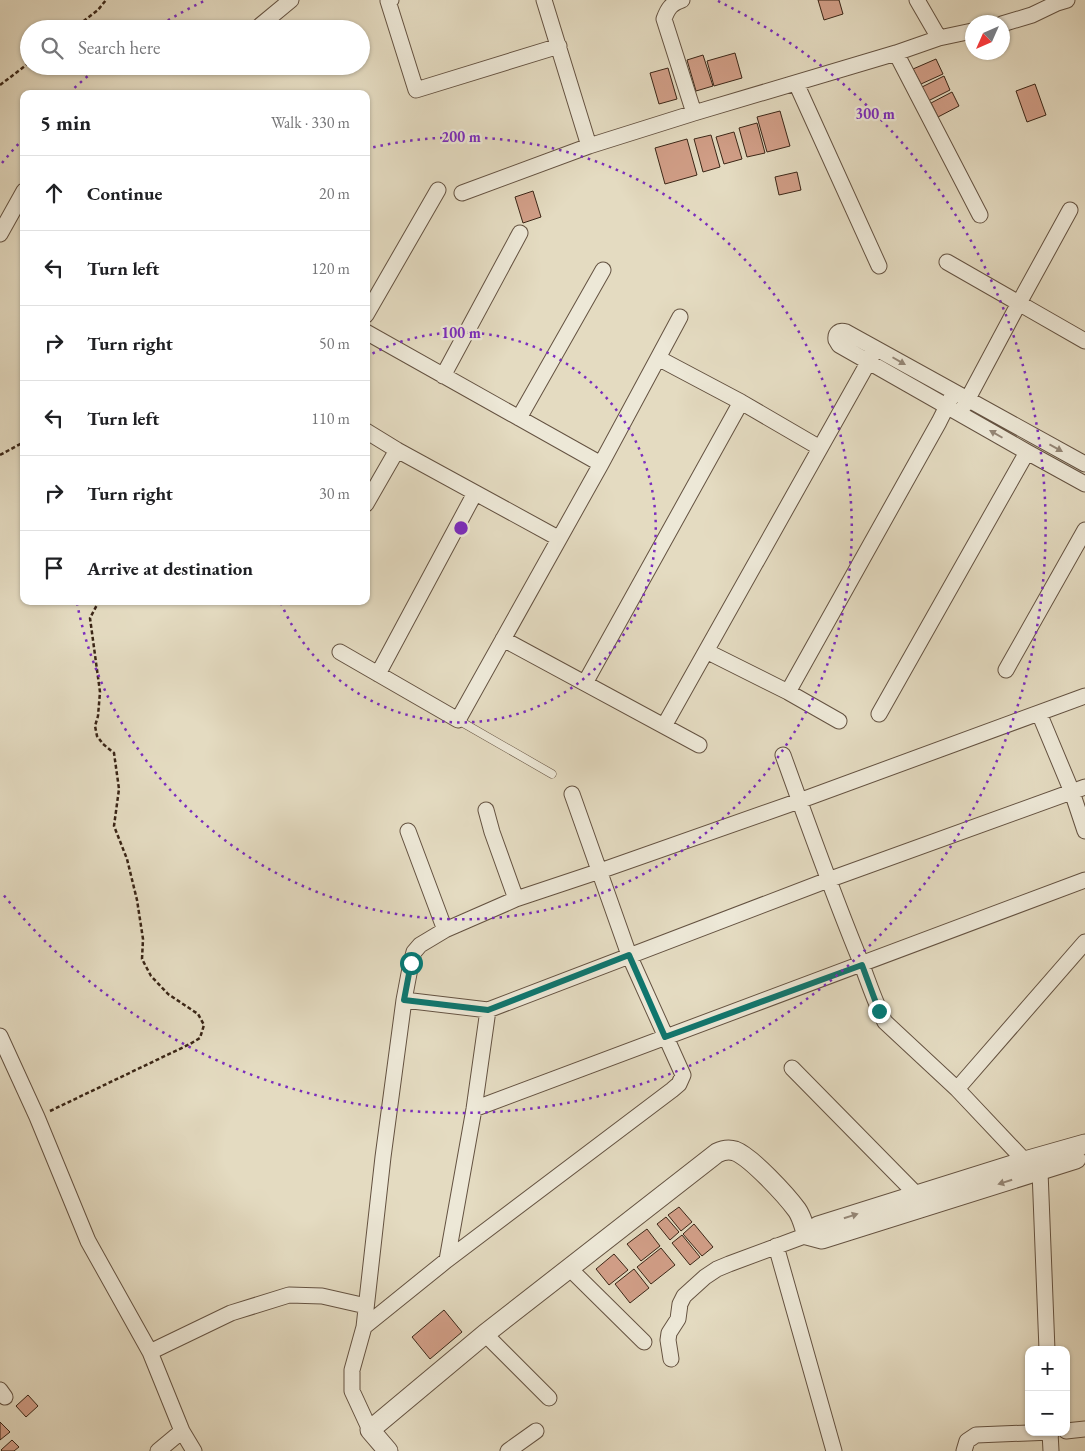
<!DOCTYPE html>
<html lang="en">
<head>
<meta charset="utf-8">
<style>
  body { margin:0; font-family:"EB Garamond",serif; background:#f2f2f2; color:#202124 }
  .controls { position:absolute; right:15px; bottom:15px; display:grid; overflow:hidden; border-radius:10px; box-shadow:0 1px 4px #0004 }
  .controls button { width:45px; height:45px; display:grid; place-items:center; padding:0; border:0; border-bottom:1px solid #e0e0e0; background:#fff; color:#202124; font:25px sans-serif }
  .compass { position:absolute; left:965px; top:15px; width:45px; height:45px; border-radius:50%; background:#fff; box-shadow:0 1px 4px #0004; rotate:225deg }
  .stop { position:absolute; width:15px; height:15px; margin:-11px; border:4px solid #0f766e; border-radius:50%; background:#fff }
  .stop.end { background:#0f766e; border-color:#fff; box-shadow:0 1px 5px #0008 }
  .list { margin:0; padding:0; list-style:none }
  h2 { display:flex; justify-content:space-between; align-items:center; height:65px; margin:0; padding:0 20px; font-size:21px }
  h2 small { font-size:16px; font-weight:400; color:#757577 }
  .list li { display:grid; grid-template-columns:32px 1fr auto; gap:15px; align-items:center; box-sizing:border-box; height:75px; padding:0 20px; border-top:1px solid #e0e0e0 }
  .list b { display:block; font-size:19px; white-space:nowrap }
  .list em { font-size:16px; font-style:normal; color:#757577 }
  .icon { flex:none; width:28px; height:28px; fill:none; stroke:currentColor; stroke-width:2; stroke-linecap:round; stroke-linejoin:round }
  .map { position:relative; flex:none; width:1085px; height:1451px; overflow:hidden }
  .search { position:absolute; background:#fff; box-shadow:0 1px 4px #0004; left:20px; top:20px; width:350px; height:55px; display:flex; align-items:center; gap:12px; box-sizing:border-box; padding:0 18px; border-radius:28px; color:#757577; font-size:19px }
  .panel { position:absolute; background:#fff; box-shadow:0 1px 4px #0004; left:20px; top:90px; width:350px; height:515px; border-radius:10px }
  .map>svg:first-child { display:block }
</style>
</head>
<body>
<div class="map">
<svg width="1085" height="1451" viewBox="0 0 1085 1451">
  <rect width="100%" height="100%" fill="#e4dbc1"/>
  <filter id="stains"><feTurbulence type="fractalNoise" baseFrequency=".004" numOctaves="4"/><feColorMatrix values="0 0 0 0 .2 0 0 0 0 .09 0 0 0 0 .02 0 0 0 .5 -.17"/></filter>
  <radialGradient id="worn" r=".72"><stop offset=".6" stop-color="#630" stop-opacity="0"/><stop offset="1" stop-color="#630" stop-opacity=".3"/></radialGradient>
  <path fill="#d19e87" stroke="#3a2516" d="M818,0h21l4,14 -19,6z
    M735,53l7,25 -28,8 -7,-25z
    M703,55l10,31 -17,5 -9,-31z
    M936,59l7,15 -22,10 -8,-15z
    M668,68l9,31 -18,5 -9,-31z
    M944,76l6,14 -22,11 -6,-14z
    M1035,84l11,31 -19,7 -11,-31z
    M952,92l7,14 -21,11 -7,-14z
    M780,111l10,35 -23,6 -10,-35z
    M757,123l8,30 -18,4 -8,-29z
    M734,132l8,27 -18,5 -8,-27z
    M711,135l9,32 -17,5 -9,-33z
    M687,139l10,36 -32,9 -10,-36z
    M797,172l4,18 -22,5 -4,-18z
    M533,191l8,26 -18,6 -8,-26z
    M679,1207l13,15 -11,9 -13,-16z
    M666,1217l13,15 -9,8 -13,-16z
    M694,1224l19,23 -11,9 -19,-22z
    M647,1229l13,17 -19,15 -14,-17z
    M682,1235l18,22 -10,8 -18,-22z
    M661,1248l14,17 -24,19 -14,-17z
    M614,1254l14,16 -19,15 -13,-16z
    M634,1269l15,19 -19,15 -15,-19z
    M444,1310l18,22 -32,27 -18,-22z
    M28,1395l10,11 -12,11 -10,-11z
    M0,1422l10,10 -10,8z
    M12,1440l7,7 -5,4h-12l-1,-1z"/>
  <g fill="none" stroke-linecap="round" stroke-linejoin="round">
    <g stroke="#645241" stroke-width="9">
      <path id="service" d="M458,720l94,54"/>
    </g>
    <g stroke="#645241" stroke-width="17">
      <path id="minor" d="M391,0l-3,1 28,89 143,-44
        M544,0l45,146
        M682,0c-11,4 -14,8 -18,19l30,94
        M917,0l22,38 33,-7
        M1002,24l30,-9 25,-12 10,-3
        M256,29l35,-29
        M896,53l84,162
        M796,83l83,183
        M462,193l127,-47 105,-33 202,-60 43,-15
        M0,234l24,-43
        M947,262l138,79
        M366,315l72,-125
        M680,317l-22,41 83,44 79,46
        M366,332l235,132
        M443,376l77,-143
        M964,406l55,-103 51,-93
        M519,418l84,-148
        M366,431l31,19 161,88
        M1085,464l-239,-132c-7,-2 -11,1 -10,8l3,5 188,107 58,32
        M366,504l31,-54
        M503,639l196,106
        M706,651l82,41 51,29
        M340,652l118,68 143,-256 57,-106
        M1006,670l79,-140
        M378,674l97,-181
        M585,683l156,-281
        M788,692l151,-270 12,-24
        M1039,713l33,79 13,39
        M879,714l148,-262
        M664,726l209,-372
        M783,755c24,67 48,134 75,200 9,22 16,46 27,67l72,67 68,72
        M486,810l6,22 24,67
        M408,831l37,99
        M404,1000l84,10 340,-130 257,-93
        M0,1036l37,81 51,124 62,111 81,-39 58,-18 33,1 44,10
        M792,1068l125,127
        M957,1089l128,-147
        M474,1109l611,-229
        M1040,1171l7,179
        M776,1246l58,205
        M447,1260l27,-151 14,-99
        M569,1268l75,74
        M364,1327l83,-67 225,-170 7,-6 4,-9 -54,-120 -57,-161
        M485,1334l64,64
        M150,1352l32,79 12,20
        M671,1359l-3,-19 1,-7 9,-14 2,-15 4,-8 21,-19 12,-8 12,-5 78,-29
        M0,1390l5,7
        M370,1430l-18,-39v-21l12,-43 19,-170 21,-157 7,-37 3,-11 6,-7 25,-15 71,-31 84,-28 199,-70 286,-105
        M1066,1431l19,-2
        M1050,1432l1,19
        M158,1451l24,-20
        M508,1451l28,-20
        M964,1451l3,-10 9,-6 76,-3"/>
    </g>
    <g stroke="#645241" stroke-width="21">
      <path id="tertiary" d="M807,1235l11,-9 207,-65 60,-17
        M807,1235l15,4 254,-80
        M388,1451l-18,-21 115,-96 232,-181c6,-3 12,-4 18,-2 16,6 51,44 62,59 5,7 7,17 10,25"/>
    </g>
    <path stroke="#3a2516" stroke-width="2.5" stroke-dasharray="4 2.5" stroke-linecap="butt" d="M73,29l25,-19 8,-10
      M0,85l29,-22
      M0,455l24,-13
      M50,1111l140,-67 10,-6 4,-13 -6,-11 -30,-20 -17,-18 -9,-17 1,-20 -6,-39 -10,-41 -13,-33 5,-37 -5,-36 -11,-9 -6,-8 -2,-10 3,-10 2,-24 -10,-74 9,-17"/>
    <use href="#service" stroke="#ede8d7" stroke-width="8"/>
    <use href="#minor" stroke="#ede8d7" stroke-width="15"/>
    <use href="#tertiary" stroke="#ede8d7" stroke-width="19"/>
  </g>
  <defs><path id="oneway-solid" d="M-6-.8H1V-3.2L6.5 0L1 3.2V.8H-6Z" transform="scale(1.25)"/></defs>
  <g fill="#948676">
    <use href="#oneway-solid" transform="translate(899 361) rotate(30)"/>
    <use href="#oneway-solid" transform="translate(996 434) rotate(-150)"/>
    <use href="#oneway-solid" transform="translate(1056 448) rotate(29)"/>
    <use href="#oneway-solid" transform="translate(1005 1182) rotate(163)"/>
    <use href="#oneway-solid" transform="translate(851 1216) rotate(-18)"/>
  </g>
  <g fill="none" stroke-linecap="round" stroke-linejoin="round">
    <path stroke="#0f766e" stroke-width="6" d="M411,963l-7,37 84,10 141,-55 36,82 197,-72 17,46"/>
  </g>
  <g fill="none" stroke="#7b2cbf" stroke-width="2.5" stroke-dasharray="2.5 5">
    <path d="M366 357A195 195 0 1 1 281 603"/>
    <path d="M366 149A391 391 0 1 1 77 603"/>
    <path d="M2 163A586 586 0 0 1 22 140M69 93A586 586 0 0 1 96 69M155 28A586 586 0 0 1 204 1M718 1A586 586 0 1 1 2 893"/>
  </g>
  <circle cx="461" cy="528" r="8" fill="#7b2cbf" stroke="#ede8d7" stroke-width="2.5"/>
  <g font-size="15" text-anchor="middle" font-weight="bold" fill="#7b2cbf" stroke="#ede8d7" stroke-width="4.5" stroke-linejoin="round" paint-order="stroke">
    <text x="875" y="119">300 m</text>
    <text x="461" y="142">200 m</text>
    <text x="461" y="338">100 m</text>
  </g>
  <rect width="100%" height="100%" filter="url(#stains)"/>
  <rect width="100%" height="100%" fill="url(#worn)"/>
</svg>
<div class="controls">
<button>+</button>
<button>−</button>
</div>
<svg class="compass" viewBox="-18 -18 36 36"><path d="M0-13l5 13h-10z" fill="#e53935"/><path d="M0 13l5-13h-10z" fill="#757577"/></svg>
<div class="stop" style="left:411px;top:963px"></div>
<div class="stop end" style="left:879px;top:1011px"></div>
<div class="search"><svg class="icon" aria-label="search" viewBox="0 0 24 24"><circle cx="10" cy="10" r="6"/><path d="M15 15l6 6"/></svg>Search here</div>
<section class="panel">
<h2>5 min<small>Walk · 330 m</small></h2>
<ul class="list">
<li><svg class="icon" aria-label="ahead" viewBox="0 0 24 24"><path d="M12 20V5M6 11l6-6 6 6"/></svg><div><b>Continue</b></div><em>20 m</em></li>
<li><svg class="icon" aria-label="left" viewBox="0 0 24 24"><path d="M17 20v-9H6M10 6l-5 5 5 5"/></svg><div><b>Turn left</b></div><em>120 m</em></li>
<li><svg class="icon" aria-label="right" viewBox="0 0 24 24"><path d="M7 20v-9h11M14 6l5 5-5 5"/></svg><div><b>Turn right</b></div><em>50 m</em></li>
<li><svg class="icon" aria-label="left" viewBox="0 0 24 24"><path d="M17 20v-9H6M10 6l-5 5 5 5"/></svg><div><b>Turn left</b></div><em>110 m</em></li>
<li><svg class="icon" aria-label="right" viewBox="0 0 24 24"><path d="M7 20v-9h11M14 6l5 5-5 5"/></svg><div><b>Turn right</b></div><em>30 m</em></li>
<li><svg class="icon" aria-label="arrive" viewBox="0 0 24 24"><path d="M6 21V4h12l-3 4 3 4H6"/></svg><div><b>Arrive at destination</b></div></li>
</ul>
</section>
</div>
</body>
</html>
